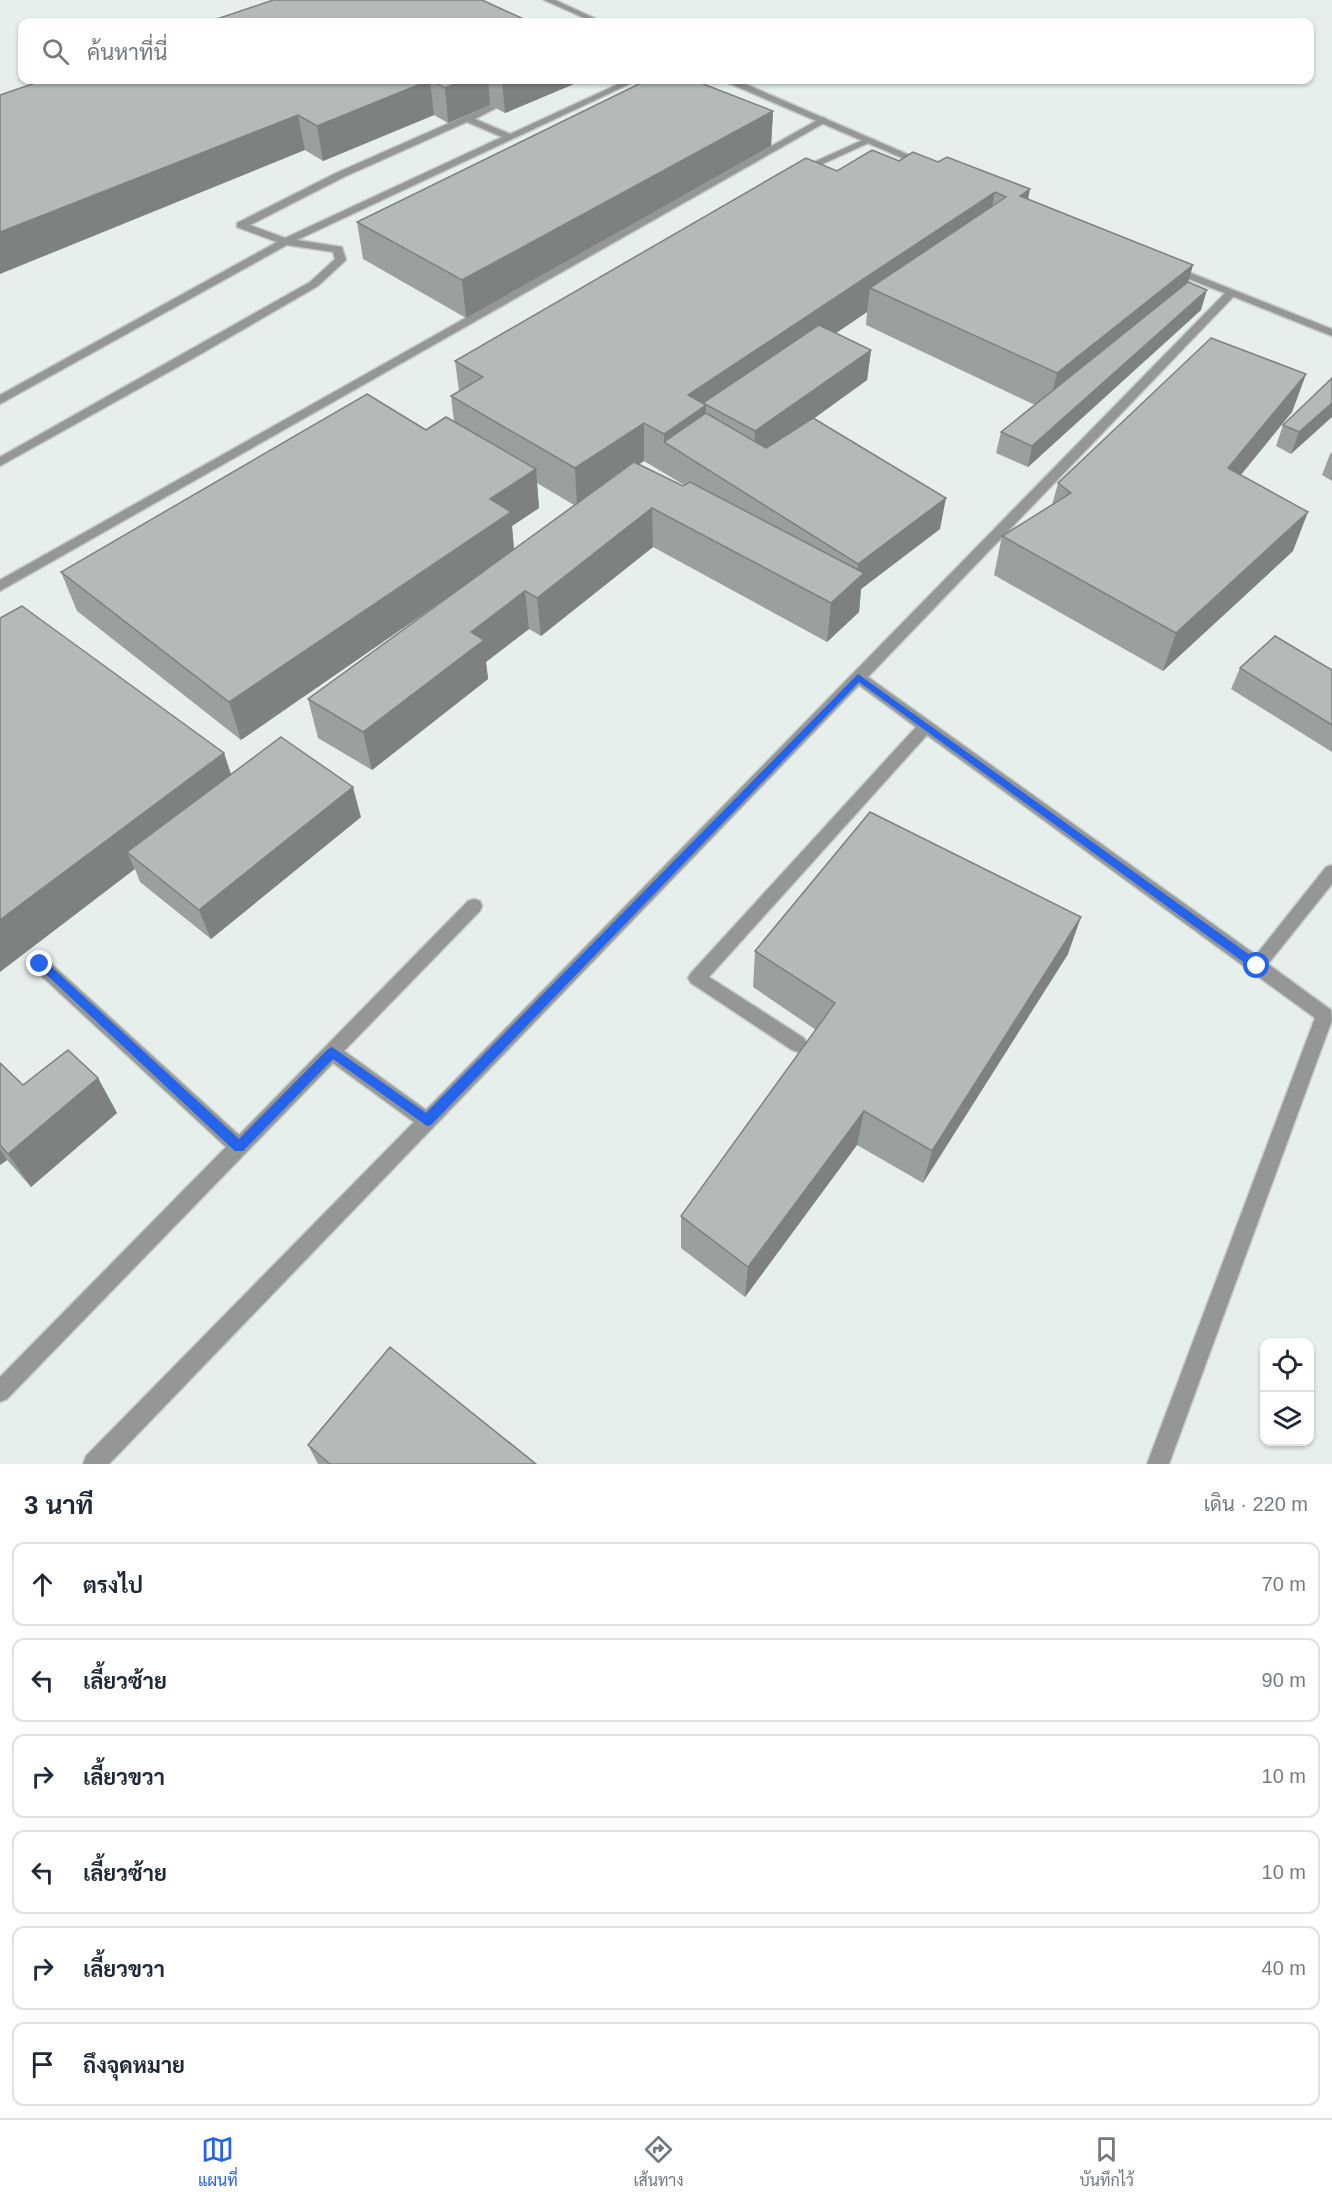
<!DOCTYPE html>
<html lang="th">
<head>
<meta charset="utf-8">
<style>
  body { margin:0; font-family:Helvetica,Sarabun,sans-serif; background:#f6f6f7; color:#1f2937 }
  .controls { position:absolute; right:18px; bottom:18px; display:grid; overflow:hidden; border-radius:12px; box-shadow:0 2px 4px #0004 }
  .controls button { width:54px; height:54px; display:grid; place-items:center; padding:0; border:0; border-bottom:2px solid #e0e1e3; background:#fff; color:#1f2937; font:30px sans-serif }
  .stop { position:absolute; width:18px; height:18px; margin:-14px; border:4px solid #2563eb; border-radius:50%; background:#fff }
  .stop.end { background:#2563eb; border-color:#fff; box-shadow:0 2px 6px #0008 }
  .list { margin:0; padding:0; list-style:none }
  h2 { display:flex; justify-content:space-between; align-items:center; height:78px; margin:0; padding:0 24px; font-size:26px }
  h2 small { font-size:20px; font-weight:400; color:#747a83 }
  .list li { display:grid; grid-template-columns:39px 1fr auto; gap:18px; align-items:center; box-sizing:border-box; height:84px; margin:0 12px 12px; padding:0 12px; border:2px solid #e0e1e3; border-radius:12px }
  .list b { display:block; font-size:22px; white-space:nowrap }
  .list em { font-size:20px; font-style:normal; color:#747a83 }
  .icon { flex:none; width:33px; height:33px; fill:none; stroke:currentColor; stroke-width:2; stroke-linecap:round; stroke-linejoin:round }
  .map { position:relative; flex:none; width:1332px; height:1464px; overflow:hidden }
  .search { position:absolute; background:#fff; box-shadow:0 2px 4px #0004; left:18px; right:18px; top:18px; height:66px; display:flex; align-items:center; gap:15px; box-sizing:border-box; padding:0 21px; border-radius:12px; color:#747a83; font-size:22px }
  .sheet { height:654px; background:#fff }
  nav { display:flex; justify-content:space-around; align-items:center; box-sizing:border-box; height:84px; border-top:2px solid #e0e1e3; background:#fff; font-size:16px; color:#747a83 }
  nav a { display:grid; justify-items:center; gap:3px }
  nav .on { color:#2563eb }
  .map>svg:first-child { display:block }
</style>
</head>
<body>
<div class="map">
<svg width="1332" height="1464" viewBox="0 0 1332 1464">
  <rect width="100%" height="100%" fill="#e7efec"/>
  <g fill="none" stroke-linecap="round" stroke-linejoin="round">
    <g stroke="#c2c9c6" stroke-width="3">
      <path id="lane" d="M627,80h11l-341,160 45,7 4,13 -28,26 -126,73 -192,107v-9l310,-175 25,-23 -2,-7 -46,-7 -287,159v-9l277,-153 -40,-15v-4l99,-50 154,-68 8,2 -23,12 35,15zM467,122l35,15 -217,101 -35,-13 94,-48z
        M823,117l5,3 -2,2 -826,469v-11z
        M867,138l8,2 -72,33 -9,-2z
        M1231,290l6,3 -2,2 -367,382 388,278 70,-88 6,-2v19l-64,80 63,46 1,10 -163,444h-22l168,-446 -388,-283 -218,242 95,61 3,6 -3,6 -6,2 -6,-2 -101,-67 -3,-5 3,-5 225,-246 -57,-42 -750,779h-26l3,-8 328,-334 -81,-59 -326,336 -7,3v-25l226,-230 -192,-178 -3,-5 3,-5 6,-2 6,2 193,176 229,-234 6,-2 6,2 2,5 -2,5 -136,140 82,59 801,-819z"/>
    </g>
    <g stroke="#c2c9c6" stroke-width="3">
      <path id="street" d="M544,0h11l48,22h-10z
        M725,80h11l194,84 -9,2 -195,-84z
        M1173,266l159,63v7l-163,-65v-4z"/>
    </g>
    <use href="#lane" fill="#949796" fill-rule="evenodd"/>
    <use href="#street" fill="#949796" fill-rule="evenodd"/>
  </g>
  <path fill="#9aa09e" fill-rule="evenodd" d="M44,80h537v1l-76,32 -15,-8 -42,18 -14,-8 -111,46 -18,-11z
    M773,111l-2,35 -305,172 -103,-59 -6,-37z
    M899,161l129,38 165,66 -5,17 13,28 -173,157 -32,-14 5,-21 34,-27 -169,-80 1,-13 -31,21 35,17 -4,30 -53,38 126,111 -79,60 -2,23 -32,30 -174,-95 -112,89 -12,-7 -43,33 2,17 -116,91 -54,-32 -10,-39 155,-112 -222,153 -164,-129 -16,-39 365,-142 28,-8 -3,-26 8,-5 -4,-30 382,-190zM644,461l40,24 -1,1 -44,-22zM537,483l37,22 -60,44 -2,-23 27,-18z
    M1306,374l-14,38 -51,63 52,76 -130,120 -169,-96 8,-39 50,-31 6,-22z
    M1332,378l-41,76 -15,-8 7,-21z
    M1332,452v29l-10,-6 8,-21z
    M0,618l224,135 7,21 130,43 -150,122 -71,-57 -5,-13z
    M1240,668l92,2v82l-101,-63z
    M755,951l313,3 -145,229 -66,-38 -112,152 -64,-49v-32l135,-186 -63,-43z
    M0,1063l23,22 75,-7 19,35 -86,74 -24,-27 -7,5z
    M308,1445l228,19h-218z"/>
  <path fill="#7d8281" d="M430,80l4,35 -111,46 -6,-35z
    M465,80h23l2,25 -42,18 -3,-35z
    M502,80h79v1l-76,32z
    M773,111l-2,35 -305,172 -4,-38z
    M298,115l7,35 -305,124v-42z
    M1030,189l-7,37 -3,-30z
    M995,192l-7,37 -118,59 -3,24 -147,100 -14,-7v39l-42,-2v-8l24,-39z
    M1193,265l-11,37 -134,109 9,-38z
    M1207,290l-6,20 -173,157 4,-21z
    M871,350l-4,30 -113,82 1,-31z
    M1306,374l-14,38 -77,94 13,-38z
    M1332,403v14l-41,37 8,-22z
    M644,423v38l-67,46 -2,-39z
    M536,469l3,39 -27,18 2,25 -273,189 -12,-38 261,-203z
    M946,498l-6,31 -79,60 -2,23 -32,30 4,-39 25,-23 2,-16z
    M652,508l1,39 -112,89 -4,-38z
    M1308,512l-15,39 -130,120 13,-38z
    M525,591l4,38 -43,33 2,17 -116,91 -9,-38 108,-100z
    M224,753l12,38 -109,61 8,17 -135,103v-52z
    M353,787l8,30 -150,122 -12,-29z
    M1081,917l-13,37 -145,229 9,-32z
    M98,1078l19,35 -86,74 -23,-33z
    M864,1111l-7,34 -112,152 3,-30z
    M0,1149l7,11 -7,5z"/>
  <path fill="#b3bab8" stroke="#7d8281" stroke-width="1.5" d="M273,0h209l48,22h-322z
    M44,80h421l-20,8 -15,-8 -113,46 -19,-11 -298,117v-137z
    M647,80h46l80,31 -311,169 -105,-58z
    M872,150l27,11 14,-9 25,10 9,-5 83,32 -10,7 173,69 -136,108 -187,-85 136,-91 -11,-5 -307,203 18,10 -42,29 -20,-11 -69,45 -124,-72 32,-19 -28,-16 351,-203 31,13z
    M1188,282l19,8 -175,156 -31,-14z
    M819,325l52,25 -116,81 -52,-28z
    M1211,338l95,36 -78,94 80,44 -132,121 -174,-97 69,-43 -13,-10z
    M1332,378v25l-33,29 -16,-7z
    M367,394l59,36 20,-13 90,52 -46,30 21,13 -282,190 -168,-130z
    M706,413l60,35 47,-30 133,80 -88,66 -194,-122z
    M634,462l49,24 7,-4 174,91 -33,30 -179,-95 -115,90 -12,-7 -54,41 13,8 -121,92 -55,-33z
    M22,606l202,147 -224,167v-302z
    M1275,636l57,34v55l-92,-57z
    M281,737l72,50 -154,123 -72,-58z
    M870,812l211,105 -149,234 -68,-40 -116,156 -67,-51 154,-213 -80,-52z
    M68,1050l30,28 -90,76 -8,-9v-82l23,22z
    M390,1347l146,117h-206l-22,-19z"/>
  <path fill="#2563eb" d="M858,674l403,289v6h-8l-394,-287 -428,443 -4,1 -94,-67 -90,92h-8l-200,-187 5,-5 4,1 195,179 89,-90 4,-2 94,66z"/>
</svg>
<div class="controls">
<button><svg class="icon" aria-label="locate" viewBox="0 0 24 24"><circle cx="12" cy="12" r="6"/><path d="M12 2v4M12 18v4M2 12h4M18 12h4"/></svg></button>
<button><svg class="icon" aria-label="layers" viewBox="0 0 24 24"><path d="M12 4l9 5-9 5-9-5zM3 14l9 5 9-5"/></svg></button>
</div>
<div class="stop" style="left:1257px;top:966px"></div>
<div class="stop end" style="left:40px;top:964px"></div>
<div class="search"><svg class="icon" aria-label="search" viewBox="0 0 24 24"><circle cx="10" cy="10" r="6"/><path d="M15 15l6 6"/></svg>ค้นหาที่นี่</div>
</div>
<section class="sheet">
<h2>3 นาที<small>เดิน · 220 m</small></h2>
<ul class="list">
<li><svg class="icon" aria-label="ahead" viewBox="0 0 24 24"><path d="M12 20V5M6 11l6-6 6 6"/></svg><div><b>ตรงไป</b></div><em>70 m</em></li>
<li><svg class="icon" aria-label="left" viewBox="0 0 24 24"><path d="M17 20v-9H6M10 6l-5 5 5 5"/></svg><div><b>เลี้ยวซ้าย</b></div><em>90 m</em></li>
<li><svg class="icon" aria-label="right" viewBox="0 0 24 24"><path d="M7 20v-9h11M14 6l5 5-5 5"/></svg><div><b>เลี้ยวขวา</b></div><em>10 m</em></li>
<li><svg class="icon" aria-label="left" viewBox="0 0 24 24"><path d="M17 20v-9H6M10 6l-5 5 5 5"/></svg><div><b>เลี้ยวซ้าย</b></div><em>10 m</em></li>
<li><svg class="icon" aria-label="right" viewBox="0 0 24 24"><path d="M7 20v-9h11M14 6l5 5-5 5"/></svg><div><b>เลี้ยวขวา</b></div><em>40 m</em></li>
<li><svg class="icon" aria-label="arrive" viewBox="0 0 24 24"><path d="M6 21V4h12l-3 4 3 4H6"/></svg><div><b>ถึงจุดหมาย</b></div></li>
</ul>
</section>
<nav>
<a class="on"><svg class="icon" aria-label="map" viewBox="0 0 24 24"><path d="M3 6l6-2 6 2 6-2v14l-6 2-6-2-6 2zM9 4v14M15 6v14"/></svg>แผนที่</a>
<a><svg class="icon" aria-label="directions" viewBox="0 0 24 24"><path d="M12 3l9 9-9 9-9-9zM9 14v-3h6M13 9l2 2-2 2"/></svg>เส้นทาง</a>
<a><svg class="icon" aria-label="saved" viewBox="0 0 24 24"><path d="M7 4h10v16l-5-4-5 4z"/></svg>บันทึกไว้</a>
</nav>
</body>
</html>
